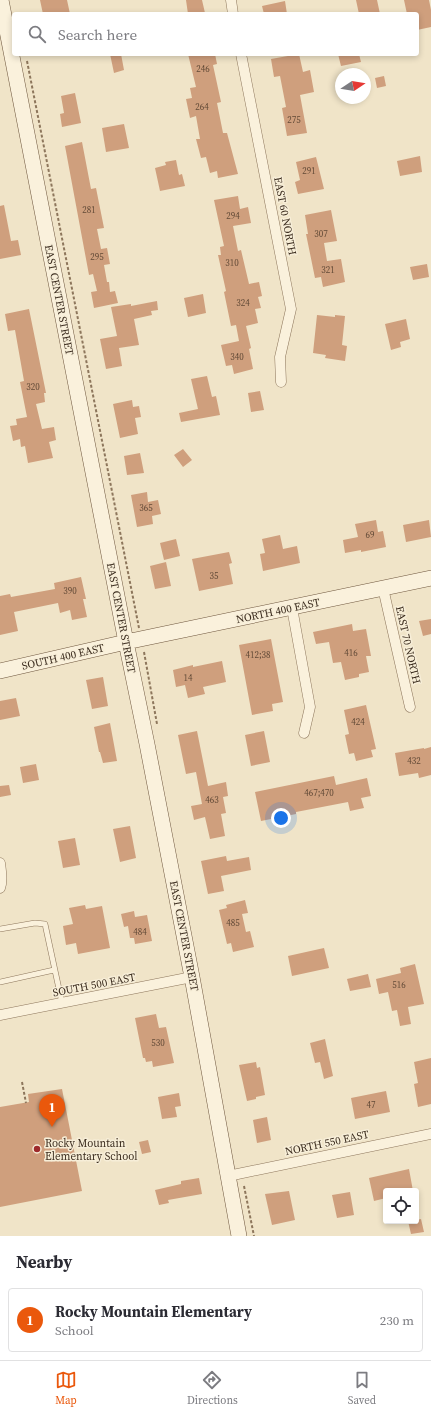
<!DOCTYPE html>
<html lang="en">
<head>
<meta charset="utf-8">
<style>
  body { margin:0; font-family:"Source Serif 4",serif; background:#f2f2f3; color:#2b2b33 }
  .controls { position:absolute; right:12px; bottom:12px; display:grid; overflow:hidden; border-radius:4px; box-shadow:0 2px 6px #0003 }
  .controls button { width:36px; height:36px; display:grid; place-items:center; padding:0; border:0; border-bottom:1px solid #e1e1e2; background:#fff; color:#2b2b33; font:20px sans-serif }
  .compass { position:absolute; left:335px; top:68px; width:36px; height:36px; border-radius:50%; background:#fff; box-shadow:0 2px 6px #0003; rotate:78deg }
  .you { position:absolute; left:281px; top:818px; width:14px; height:14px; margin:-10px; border:3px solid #fff; border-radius:50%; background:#1a73e8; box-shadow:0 0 0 6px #1a73e833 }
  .badge { display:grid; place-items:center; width:26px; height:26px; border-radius:50%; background:#ea580c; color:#fff; font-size:13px; font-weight:700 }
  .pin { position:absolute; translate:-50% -33px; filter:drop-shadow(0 1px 2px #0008) }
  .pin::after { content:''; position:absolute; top:21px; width:14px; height:12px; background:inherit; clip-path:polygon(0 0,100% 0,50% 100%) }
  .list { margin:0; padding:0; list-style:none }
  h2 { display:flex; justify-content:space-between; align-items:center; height:52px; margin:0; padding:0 16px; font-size:17px }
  h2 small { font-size:13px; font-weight:400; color:#7c7c81 }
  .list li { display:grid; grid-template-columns:26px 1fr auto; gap:12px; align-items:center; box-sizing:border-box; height:64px; margin:0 8px 8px; padding:0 8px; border:1px solid #e1e1e2; border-radius:4px }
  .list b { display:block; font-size:15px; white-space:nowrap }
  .list p { margin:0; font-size:13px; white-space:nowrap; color:#7c7c81 }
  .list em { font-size:13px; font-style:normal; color:#7c7c81 }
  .icon { flex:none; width:22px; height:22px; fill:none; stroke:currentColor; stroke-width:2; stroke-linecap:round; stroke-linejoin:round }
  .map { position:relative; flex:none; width:431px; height:1236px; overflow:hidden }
  .search { position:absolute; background:#fff; box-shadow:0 2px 6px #0003; left:12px; right:12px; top:12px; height:44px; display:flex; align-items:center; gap:10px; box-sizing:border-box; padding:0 14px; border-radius:4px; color:#7c7c81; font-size:15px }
  .sheet { height:124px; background:#fff }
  nav { display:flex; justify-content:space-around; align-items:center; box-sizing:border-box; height:56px; border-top:1px solid #e1e1e2; background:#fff; font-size:11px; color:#7c7c81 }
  nav a { display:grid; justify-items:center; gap:2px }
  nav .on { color:#ea580c }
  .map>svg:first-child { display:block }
</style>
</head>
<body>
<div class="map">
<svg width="431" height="1236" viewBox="0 0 431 1236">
  <rect width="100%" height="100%" fill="#f0e4c8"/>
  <path fill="#cf9f7d" d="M40,0h27l3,14h-27z
    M186,0h16l3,13 -17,1z
    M356,0h21l3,14h-21z
    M404,0h25l2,10v17l-14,3v-16h-10z
    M285,1l2,13h-23l-2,-8z
    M110,54h11l3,16 -10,3z
    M188,54h27l2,10 -4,1 8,37 -4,1 6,30h4l11,41 -20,4 -1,-7 -7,2 -4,-16 -5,1 -5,-19h4l-4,-23 -6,2 -4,-19 6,-1 -2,-10 6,-1z
    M299,54l4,18 7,-2 4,22 -14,3 7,38 -20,3 -5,-28 4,-1 -6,-31 -6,1 -3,-18z
    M338,54h21l2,8 -20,4z
    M384,76l2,10 -9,2 -2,-10z
    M75,93l6,30 -19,4 -2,-13 4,-1 -3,-17z
    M124,124l5,24 -23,4 -4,-24z
    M82,142l9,47 5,-1 8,40 -7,1 4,20 6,-1 3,16 -6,1 3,17h2l1,10 5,-1 3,12 -24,5 -3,-16 6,-1 -4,-17 -4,1 -24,-129z
    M420,156l2,16 -22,4 -3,-15z
    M316,157l8,32 -26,5 -3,-12 5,-2 -4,-18z
    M176,160l3,15 3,-1 3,12 -25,5 -5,-23 11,-3 -1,-3z
    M238,196l2,13 8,-2 3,16 -18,3 5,25 3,-1 8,34 10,-2 3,14 -4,1 3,11 -6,1 3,14 -12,3 5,22 -2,1 4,20 -19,5 -2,-9 -6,1 -5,-21 18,-4 -3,-16 -5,1 -7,-34 2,-1 -8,-36h3l-1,-8 4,-1 -10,-46z
    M4,205l7,36 7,-1 3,15 -21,4v-53z
    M331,210l6,31 -13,2 3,18 14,-2 4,23 -22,5 -2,-10 -6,1 -9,-44h2l-3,-19z
    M427,264l2,13 -16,3 -3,-13z
    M203,294l3,19 -18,4 -4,-19z
    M157,301l1,9 -7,1 1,4 -18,4 5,26 -20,3 3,18 -16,3 -6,-30 17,-3 -6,-29 20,-3v2z
    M29,309l17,84h-2l1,9 -9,2 6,25 12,-2 2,13 -7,2 4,16 -25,5 -3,-17 -4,1 -1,-8 -7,2 -3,-15 7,-1 -1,-6 11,-2 -7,-35 4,-1 -9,-51 -7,1 -3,-17z
    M317,315l18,2v-2l10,1 -3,29 5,1 -2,15 -20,-3 1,-3 -13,-2z
    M406,319l4,20 -10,3 1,5 -10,3 -6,-26z
    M207,376l5,21 4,-1 4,19 -39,7 -2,-9 19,-4 -7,-30z
    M260,391l4,19 -13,2 -3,-19z
    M132,400l1,7 6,-1 2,11 -6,1 3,16 -18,4 -7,-34z
    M183,449l9,11 -9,7 -9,-12z
    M140,453l4,20 -17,2 -3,-19z
    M147,492l1,10 10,-2 3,14 -9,2 1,8 -16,3 -6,-32z
    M376,520l2,12 5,-1 3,16 -25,5v-2l-16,3 -2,-13 15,-3 -3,-13z
    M429,520l2,17 -25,5 -3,-17z
    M280,535l3,14 14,-3 3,17 -37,8 -3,-17 5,-1 -3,-14z
    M176,539l4,17 -16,4 -4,-17z
    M229,552l3,11 -3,1 4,20 -34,7 -7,-32z
    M166,562l5,24 -16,3 -5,-23z
    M81,577l5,22h-3l4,18 -15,3 -2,-10 -10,3 -2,-10 -44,9 4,19 -18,4v-39l10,-2 1,3 44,-8 -1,-6z
    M431,619v15l-8,2 -4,-15z
    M352,624l1,7 13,-2 5,27h-5l3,16 -10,2v3l-14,3 -4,-18 -8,1 -4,-21 -13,2 -3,-12z
    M271,639l12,63 -11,2 1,7 -21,4 -13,-70z
    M222,661l4,21 -23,5 2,7 -17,4 -3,-13 -9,2 -3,-17 20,-5v2z
    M103,677l5,29 -16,3 -6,-29z
    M16,698l4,18 -20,4v-19z
    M366,705l10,44 -5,1 2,7 -17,4 -2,-8 -5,1 -4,-19 4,-1 -5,-24z
    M110,723l7,38 -14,2 -3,-11h-1l-5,-25z
    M197,731l11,55 18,-4 2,14 -5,1 3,16 -5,1 4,22 -15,3 -5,-22 -11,3 -3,-14 11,-2 -6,-32 -10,2 -8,-39z
    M264,731l6,31 -19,4 -6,-31z
    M431,747v28l-12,3 -1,-5 -19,3 -4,-23 29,-5v1z
    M36,764l3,16 -16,3 -3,-16z
    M334,776l2,9 31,-7 4,18 -10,2 3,10 -14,3 -2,-9 -52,10v2l-35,7 -6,-29z
    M9,785l2,10 -11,2v-11z
    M130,826l6,32 -16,4 -7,-33z
    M75,838l5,27 -17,3 -5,-27z
    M226,856l1,5 22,-4 2,13 -30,6 3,15 -16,3 -7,-33z
    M245,900l3,13 -6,1 4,18 4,-1 4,16 -21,5 -2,-9 -4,1 -8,-34 8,-2 -1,-3z
    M85,905l1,4 16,-3 8,42 -32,6 -2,-11 -10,2 -3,-19 10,-2 -4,-16z
    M134,911l1,6 12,-2 5,26 -17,3 -1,-6h-4l-2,-12 -4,1 -3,-13z
    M324,948l5,20 -37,8 -4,-20z
    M415,964l9,40 -16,3 3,17 -11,2 -3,-16 -5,1 -4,-19 -9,2 -3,-15 25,-6 -1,-5z
    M368,974l3,13 -21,4 -3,-12z
    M156,1014l3,14 7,-1 8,36 -21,4 -1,-6 -6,1 -1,-4h-2l-8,-40z
    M325,1039l8,37 -9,3 -4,-17 -5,1 -5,-20z
    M431,1058v46l-13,3 -4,-23 4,-1 -4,-21z
    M256,1062l1,6 3,-1 5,28 -9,2v2l-9,2 -8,-36z
    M62,1089l20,102 -82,16v-100l29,-5 -1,-8z
    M386,1091l4,21 -35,7 -4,-21z
    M179,1093l2,13 -6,1 2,10 -15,2 -4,-22z
    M267,1117l4,23 -14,3 -4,-23z
    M148,1140l3,12 -9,2 -3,-12z
    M409,1169l4,22h-27v7l-12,3 -5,-23z
    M199,1178l3,16 -34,6 1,3 -10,2 -4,-15 26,-6v-3z
    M289,1191l6,29 -23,5 -7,-31z
    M350,1192l4,23 -17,3 -5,-23z
    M421,1219l3,13 -13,2 -3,-13h8v-1z"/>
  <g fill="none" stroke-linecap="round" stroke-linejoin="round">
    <g stroke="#8d765c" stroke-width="6">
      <path id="lane" d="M0,929l35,-6 10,1 17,79
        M0,982l54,-12"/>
    </g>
    <g stroke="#8d765c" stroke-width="11">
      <path id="street" d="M231,0l2,14
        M241,54l50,255 -11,48 1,25
        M383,588l27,119
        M292,608l18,99 -6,26
        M0,863c1,9 3,17 0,25
        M0,1015l192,-38
        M228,1176l203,-42"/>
    </g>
    <g stroke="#6f573f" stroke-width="16">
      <path id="secondary" d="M1,0l125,642 21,102 45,233 47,259
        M0,671l126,-29 305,-64"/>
    </g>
    <path stroke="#8d765c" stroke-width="2" stroke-dasharray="3 2" stroke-linecap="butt" d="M27,61l112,567
      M144,652l13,72
      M22,1082l4,21
      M244,1186l10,50"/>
    <use href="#lane" stroke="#faf1dc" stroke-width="5"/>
    <use href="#street" stroke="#faf1dc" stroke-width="10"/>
    <use href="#secondary" stroke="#faf1dc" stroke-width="15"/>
  </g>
  <circle fill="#9e2a2b" stroke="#f7eed8" stroke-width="1.5" cx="37" cy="1149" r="4"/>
  <g text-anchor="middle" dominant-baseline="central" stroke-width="3" stroke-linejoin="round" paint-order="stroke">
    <g font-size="9" fill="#624a37">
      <text x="203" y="69">246</text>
      <text x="202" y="107">264</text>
      <text x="294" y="120">275</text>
      <text x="309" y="171">291</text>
      <text x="89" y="210">281</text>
      <text x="233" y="216">294</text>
      <text x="321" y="234">307</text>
      <text x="97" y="257">295</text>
      <text x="232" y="263">310</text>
      <text x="328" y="270">321</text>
      <text x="243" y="303">324</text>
      <text x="237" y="357">340</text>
      <text x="33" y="387">320</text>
      <text x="146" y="508">365</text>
      <text x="370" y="535">69</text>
      <text x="214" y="576">35</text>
      <text x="70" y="591">390</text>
      <text x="351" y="653">416</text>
      <text x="258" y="655">412;38</text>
      <text x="188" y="678">14</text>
      <text x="358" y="722">424</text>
      <text x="414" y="761">432</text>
      <text x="319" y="793">467;470</text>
      <text x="212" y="800">463</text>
      <text x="233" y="923">485</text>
      <text x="140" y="932">484</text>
      <text x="399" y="985">516</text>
      <text x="158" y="1043">530</text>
      <text x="371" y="1105">47</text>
    </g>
    <g font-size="11" fill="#3d2e20" stroke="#f7eed8">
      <text transform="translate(285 216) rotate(79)">EAST 60 NORTH</text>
      <text transform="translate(59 300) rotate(79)">EAST CENTER STREET</text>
      <text transform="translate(278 611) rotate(-12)">NORTH 400 EAST</text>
      <text transform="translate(121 618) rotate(79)">EAST CENTER STREET</text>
      <text transform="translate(408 645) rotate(77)">EAST 70 NORTH</text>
      <text transform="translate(63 657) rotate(-13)">SOUTH 400 EAST</text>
      <text transform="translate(184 936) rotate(79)">EAST CENTER STREET</text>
      <text transform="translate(94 985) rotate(-11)">SOUTH 500 EAST</text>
      <text transform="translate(327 1143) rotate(-12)">NORTH 550 EAST</text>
    </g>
    <g font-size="11" fill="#3d2e20" stroke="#f7eed8" text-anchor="start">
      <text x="45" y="1143">Rocky Mountain<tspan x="45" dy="13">Elementary School</tspan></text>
    </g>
  </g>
</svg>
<div class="controls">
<button><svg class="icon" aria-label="locate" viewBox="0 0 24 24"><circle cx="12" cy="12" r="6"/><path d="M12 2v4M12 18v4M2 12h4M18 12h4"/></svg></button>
</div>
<svg class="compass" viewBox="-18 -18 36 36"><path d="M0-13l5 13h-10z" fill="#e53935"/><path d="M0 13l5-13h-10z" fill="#7c7c81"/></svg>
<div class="you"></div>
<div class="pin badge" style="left:52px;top:1127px">1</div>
<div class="search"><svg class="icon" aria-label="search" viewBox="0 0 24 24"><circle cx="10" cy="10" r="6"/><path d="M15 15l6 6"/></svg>Search here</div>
</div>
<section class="sheet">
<h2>Nearby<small></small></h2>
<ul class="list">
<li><span class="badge">1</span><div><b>Rocky Mountain Elementary</b><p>School</p></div><em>230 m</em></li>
</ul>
</section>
<nav>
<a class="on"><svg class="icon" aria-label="map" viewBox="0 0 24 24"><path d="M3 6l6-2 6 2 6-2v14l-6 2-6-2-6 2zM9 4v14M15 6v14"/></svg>Map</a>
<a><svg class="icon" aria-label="directions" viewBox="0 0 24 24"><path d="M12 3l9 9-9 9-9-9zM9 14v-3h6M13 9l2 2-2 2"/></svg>Directions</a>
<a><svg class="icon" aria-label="saved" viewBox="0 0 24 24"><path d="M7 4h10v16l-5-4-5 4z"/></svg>Saved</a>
</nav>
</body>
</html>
